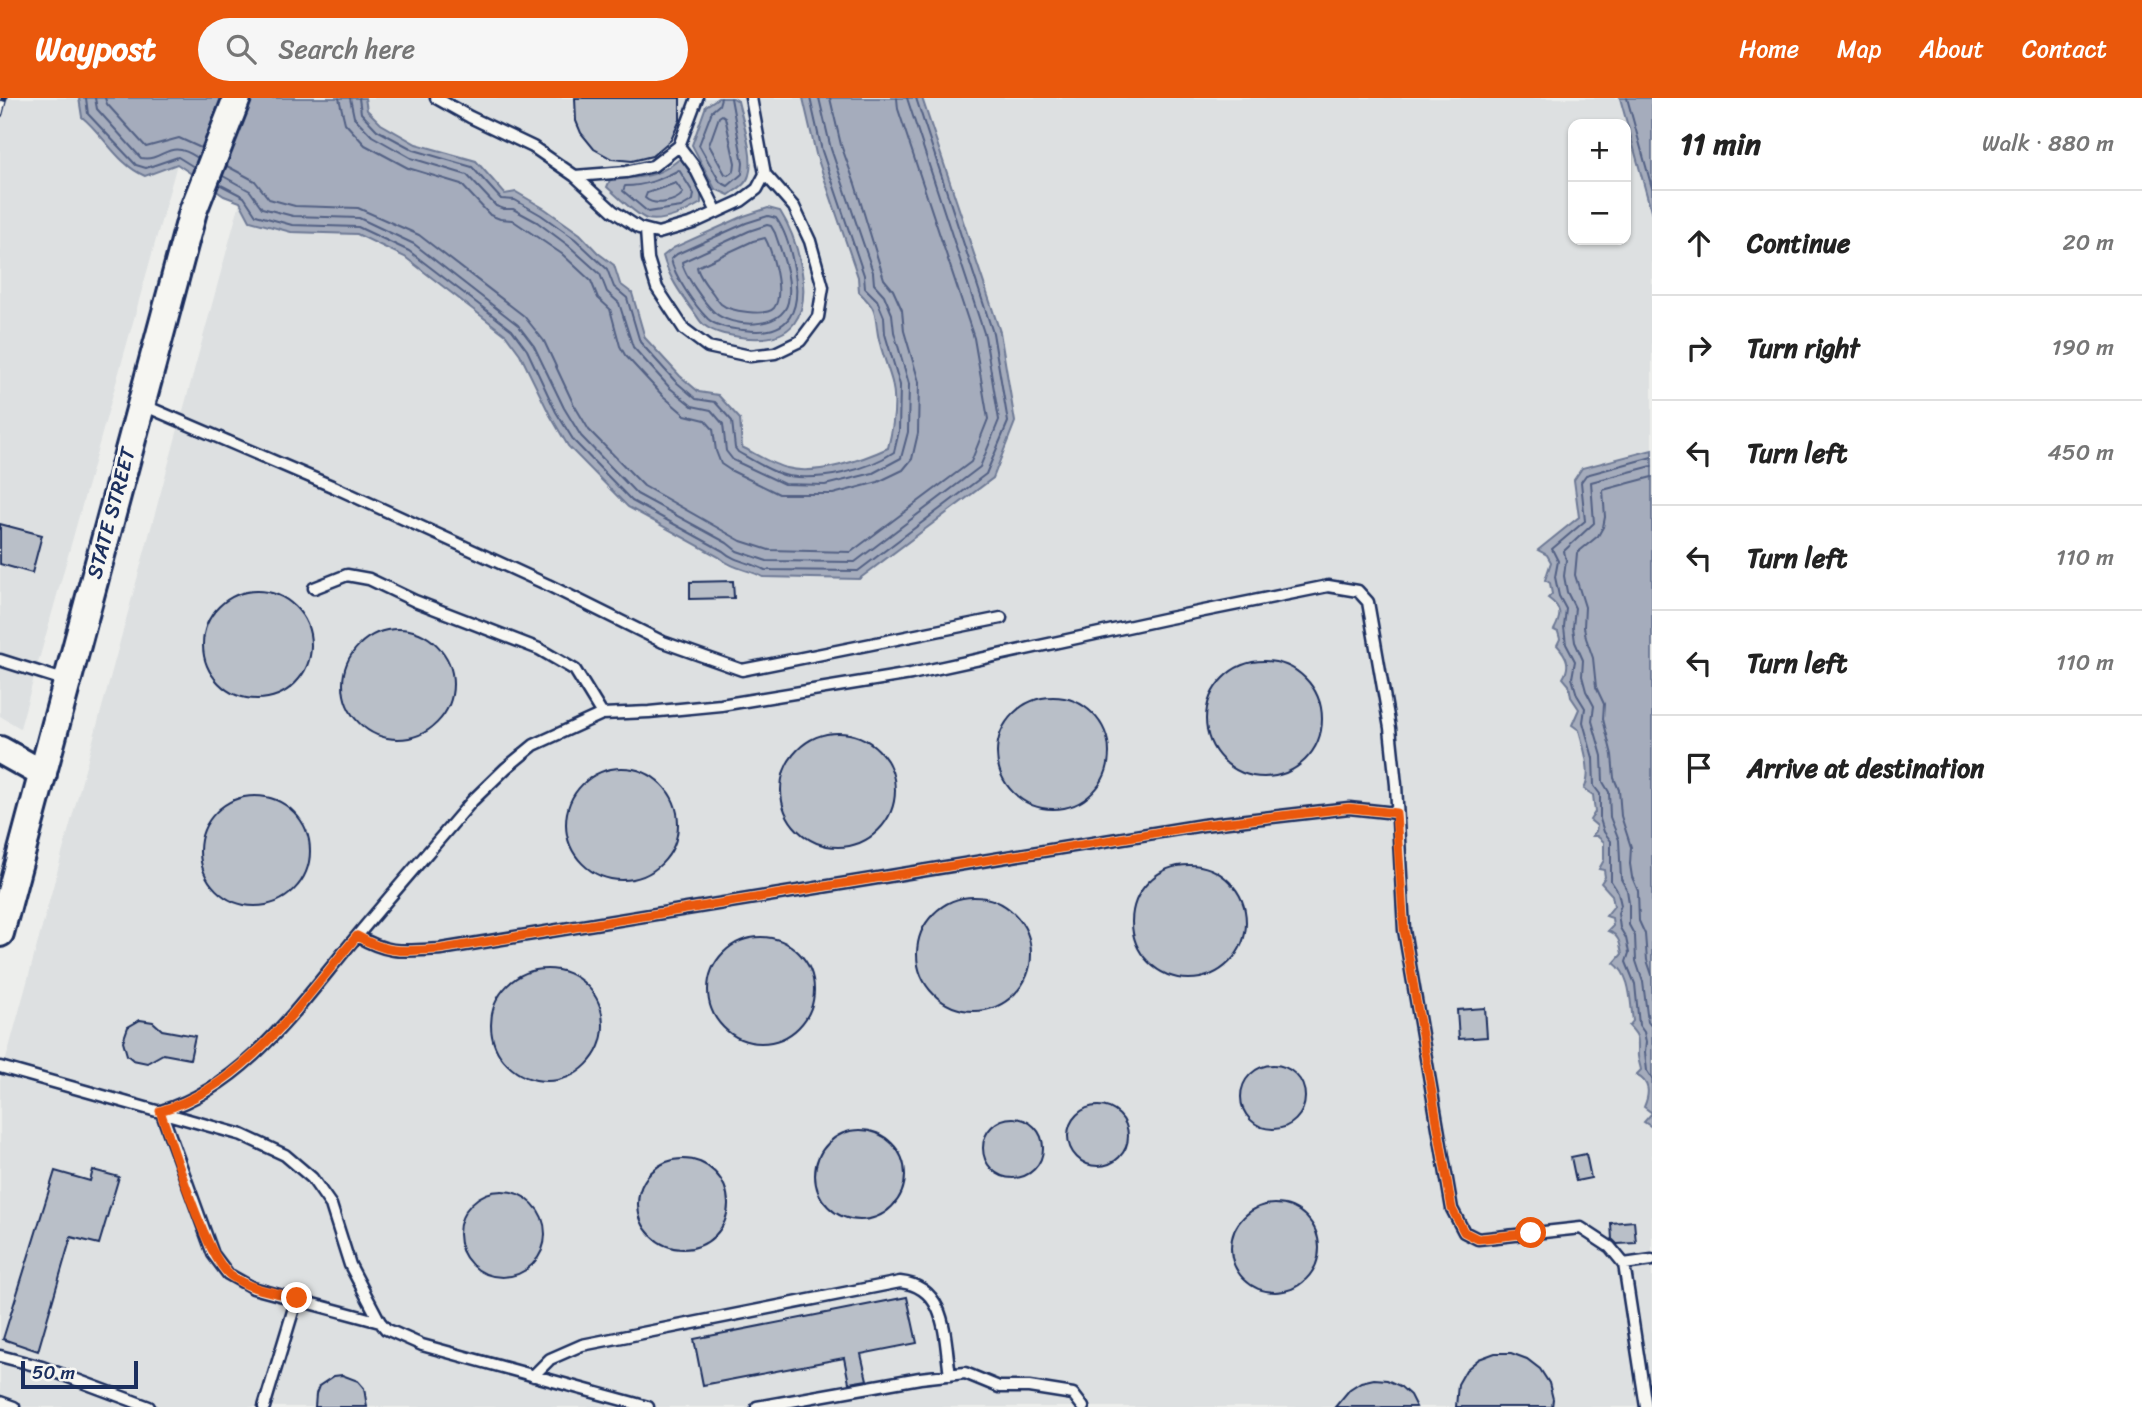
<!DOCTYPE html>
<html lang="en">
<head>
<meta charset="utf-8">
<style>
  body { margin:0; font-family:Sriracha,sans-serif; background:#f6f6f6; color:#222 }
  .controls { position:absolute; right:21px; top:21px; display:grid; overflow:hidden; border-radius:14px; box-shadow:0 2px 5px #0004 }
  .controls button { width:63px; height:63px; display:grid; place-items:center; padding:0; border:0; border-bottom:2px solid #e0e0e0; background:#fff; color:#222; font:35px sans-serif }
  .scale { position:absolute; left:21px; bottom:18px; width:117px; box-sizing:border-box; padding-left:7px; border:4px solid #1b2f5e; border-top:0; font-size:19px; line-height:24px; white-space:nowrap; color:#1b2f5e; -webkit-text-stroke:5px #f6f6f2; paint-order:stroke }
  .stop { position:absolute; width:21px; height:21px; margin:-16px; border:5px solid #ea580c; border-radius:50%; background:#fff }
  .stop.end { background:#ea580c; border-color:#fff; box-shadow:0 2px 7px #0008 }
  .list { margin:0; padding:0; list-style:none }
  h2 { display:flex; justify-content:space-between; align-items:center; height:91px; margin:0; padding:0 28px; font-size:30px }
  h2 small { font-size:23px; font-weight:400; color:#767676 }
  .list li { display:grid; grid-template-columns:46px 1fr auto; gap:21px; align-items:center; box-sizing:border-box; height:105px; padding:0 28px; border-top:2px solid #e0e0e0 }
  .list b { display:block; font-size:26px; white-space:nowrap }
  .list em { font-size:23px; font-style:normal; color:#767676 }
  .icon { flex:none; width:38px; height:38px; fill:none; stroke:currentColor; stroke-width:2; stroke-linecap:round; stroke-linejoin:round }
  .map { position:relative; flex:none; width:1652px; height:1309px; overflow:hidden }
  header { display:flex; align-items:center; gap:42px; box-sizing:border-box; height:98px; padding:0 35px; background:#ea580c; color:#fff }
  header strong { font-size:33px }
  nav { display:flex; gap:38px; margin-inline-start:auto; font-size:24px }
  .search { width:490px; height:63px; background:#f6f6f6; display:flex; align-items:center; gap:18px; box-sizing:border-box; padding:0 24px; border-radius:38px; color:#767676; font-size:26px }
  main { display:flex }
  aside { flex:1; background:#fff }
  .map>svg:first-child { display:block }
</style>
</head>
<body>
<header>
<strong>Waypost</strong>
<div class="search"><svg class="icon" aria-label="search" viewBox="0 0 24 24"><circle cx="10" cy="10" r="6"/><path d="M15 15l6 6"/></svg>Search here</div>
<nav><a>Home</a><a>Map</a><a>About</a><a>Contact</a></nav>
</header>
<main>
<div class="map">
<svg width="1652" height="1309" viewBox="0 0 1652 1309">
  <rect width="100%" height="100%" fill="#edeeec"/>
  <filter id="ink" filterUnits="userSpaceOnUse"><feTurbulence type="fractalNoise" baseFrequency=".0143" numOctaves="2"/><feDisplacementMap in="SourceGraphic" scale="14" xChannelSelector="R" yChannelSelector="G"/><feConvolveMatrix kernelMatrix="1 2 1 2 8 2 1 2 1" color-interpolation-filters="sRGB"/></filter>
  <g filter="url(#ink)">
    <path fill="#dde0e1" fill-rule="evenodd" d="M0,0h79l3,19 10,9 16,20 37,30 32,-12 -157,564 -20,-12z
      M365,0h438l13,56 42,123 1,15 12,12 7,16v14l15,52 -1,44 -4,18 -20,10 -42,11h-39l-46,-22 -23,-52 -19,-3 -19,-16 -35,-38 -12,-45 -13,-9 -6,-19 -16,-12 -18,-19 -75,-40 -29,-33 -60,-17 -35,-20 -14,-14z
      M922,0h698l32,116v236l-70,18 -8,12 5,37 -32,38 4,7 -5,17 4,4 2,11 7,17 1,29 -3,5 8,9 3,9 3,34 8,12 -3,9 10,41 2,23 -4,7 9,6 4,41 6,6 2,35 9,29 -7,10 5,1 2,16 5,6 3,15 -3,5 9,26 5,36 7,22 -2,9 3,18 7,17 4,26 -7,9 7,5v280h-1652v-326l240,-879 10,19 41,11 66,2 48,23 55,41 46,37 14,19 30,61 18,31 60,61 91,50 10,9 22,5 12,6 96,2 68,-50 13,-379zM1573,26h53v116h-53z"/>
    <path fill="#a5acbc" stroke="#6e7a96" stroke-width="2" d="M79,0h286l2,12 14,14 35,20 60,17 29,33 11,-2 29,17 35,25 18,19 16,12 6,19 12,9 13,45 35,38 19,16 19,3 22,24 2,28c14,7 30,18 45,21 29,8 75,-8 101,-20 5,-20 9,-46 4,-66 -4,-15 -11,-31 -14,-47 -4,-24 0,-24 -19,-43l-1,-15 -42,-123 -13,-56h119l78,234 15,90 -22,56 -134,101 -96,-2c-15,-8 -31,-8 -44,-20l-91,-50 -60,-61 -18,-31 -30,-61 -14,-19 -101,-78 -48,-23 -66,-2 -41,-11 -10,-19 -16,-6 -47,-32 -32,12c-27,-11 -41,-41 -63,-59z
      M718,0h15l5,3c4,18 17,57 11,74 -2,9 -12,14 -20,20l-14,-6 -23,-44 14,-39z
      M1620,0h32v116z
      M681,60l20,33v12c-15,9 -36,20 -54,16 -10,-3 -31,-24 -40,-32l3,-7c32,-4 44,0 71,-22z
      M768,110l12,3c11,17 17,35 21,55 9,50 -7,79 -61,71 -12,-2 -26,-4 -36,-12 -4,-3 -7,-9 -10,-13 -13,-18 -25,-34 -31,-56l10,-8 71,-32z
      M1652,352v677l-8,-5 8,-9 -8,-6c6,-14 6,-25 -8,-32l5,-5c-1,-6 -4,-13 -3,-18 0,-14 1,-16 -9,-26l4,-5c-3,-20 -2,-46 -19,-58l8,-9c-2,-11 -3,-19 -14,-23l5,-5 -1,-8 -6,-2 8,-10 -2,-11 -11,-12 4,-6 -1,-7 -5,-1 5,-9v-18l-7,-6h-5l4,-5 1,-5 -7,-6 5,-8 -2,-17 -9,-6c9,-16 -1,-43 -5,-59l-7,-5 7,-16 -8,-12 -2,-12 -6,-7c8,-13 4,-22 -6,-33l3,-6 -2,-7 -4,-2c8,-15 8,-22 -6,-32l4,-4 -2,-11 -5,-3 6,-18 -4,-7 -9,-5 41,-33 -5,-37 8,-12z"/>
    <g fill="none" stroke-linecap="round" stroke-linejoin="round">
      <path stroke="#526184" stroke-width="2" d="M86,0l2,16 48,51 10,3 32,-11 16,10
        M95,0l2,11 44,49c24,4 26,-21 57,0
        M105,0l2,6 39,43 33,-9 22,10
        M339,0l6,25 20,22 43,23 53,16 29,31 10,4 12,1 50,34 29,27 7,17 12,11 10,37 5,9 38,41 22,19 20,5 8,9 3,22 5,13 9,6 49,24h54l45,-12 25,-12 9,-11 6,-26 1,-51 -15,-51 -2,-21 -9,-20 -9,-11 -29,-95 -14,-39 -11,-47
        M350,0l4,19 18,19 39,22 56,17 29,31 8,3h9l24,13 32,24 31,28 7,18 12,11 14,44 37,41 22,18 19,4 12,14 3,27 7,9 51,24 41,1 48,-12 28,-15 7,-26 1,-48 -15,-52 -2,-18 -8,-19 -10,-11 -1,-12 -42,-123 -12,-51
        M359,0l2,15 16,17 37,20 58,17 29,32 14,1 26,15 34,24 32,30 7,18 13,11 13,44 35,39 21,18 19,3 17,19 3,27 3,4c14,8 34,21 50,24 33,5 78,-5 106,-24l5,-21 1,-46 -15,-51 -1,-17 -7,-17 -12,-12 -1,-13 -42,-124 -12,-53
        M721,0l-2,7 -7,6 -13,34 21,37 8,4 14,-12 1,-11 -12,-65
        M1627,0l25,90
        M722,17l3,2 10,46 -1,8 -6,4 -3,-1 -16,-29 10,-28z
        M227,68l28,15 14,18 26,7 63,2 61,27 105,81 20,25 29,62 16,27 55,56 97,55 28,9 82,2 120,-90 17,-43 -14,-81 -76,-229 -1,-11
        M679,72l15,24 -1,6 -12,7 -33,5 -25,-21 2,-5c21,0 36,-7 54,-16z
        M223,78l27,15 12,17 31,8 66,2 55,26 104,81 16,21 30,62 17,28 56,58 90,49 10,8 30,10 88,1 125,-95 19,-47 -14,-84 -78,-238
        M676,85l7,10c-7,9 -28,14 -38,5l2,-5z
        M219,86l25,13 12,18 36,10 66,2 51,24 103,79 15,20 29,62 18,29 58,60 91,50c12,11 27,11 42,19l93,1 128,-97 22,-52 -15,-89 -77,-235
        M768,118l8,2c10,14 15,33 18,50 8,42 -3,69 -51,62 -12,-1 -26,-3 -35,-11 -13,-13 -34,-43 -37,-60l6,-5 69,-31z
        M767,127l4,1 4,7c7,21 18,46 13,69 -6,28 -57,26 -74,10 -9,-8 -31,-39 -32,-50l67,-31z
        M765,140c7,13 20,56 9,70 -8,9 -45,3 -53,-4 -5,-5 -9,-13 -14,-18 -4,-6 -9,-12 -10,-19l56,-26z
        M1652,359l-66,18 -5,7 4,39 -33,28 6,12 -3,16 4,19 7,13 -2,18 2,17 9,17 -3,17 5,17 8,13 -2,14 10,36 1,28 6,8v25l4,13 7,9v40l7,11 3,13 -3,8 2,15 6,10 3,15 -3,9 9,22 4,41 5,7 2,10 -1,10 2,19 5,8
        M1652,368l-61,16 3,41 -30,28 2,9 -2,16 3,16 8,16 -2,19 2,15 8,18 -1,16 4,15 8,15 -2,15 10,35 1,26 6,10 1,25 9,23 2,39 6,11 2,13v22l6,11 1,25 7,21 5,40 4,5
        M1652,379l-49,13 2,27 -2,10 -5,9 -21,17 -2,22 10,32 -1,20 2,11 7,20 3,29 8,17 -1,15 9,36 2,23 5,12 2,26 10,31 -1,17 2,13 6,14 1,30 6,13 2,26 5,15"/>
    </g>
    <path fill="#b9bfc8" stroke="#1b2f5e" stroke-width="2" d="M575,0h105v22l-9,20 -19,16 -20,5 -20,-2 -18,-10 -13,-16 -5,-12z
      M0,426l42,11 -10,38 -32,-9z
      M733,483l1,17 -44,1v-17z
      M203 547a54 54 0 1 1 108 0a54 54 0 1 1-108 0Z
      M343 586a55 55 0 1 1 110 0a55 55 0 1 1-110 0Z
      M1206 621a58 58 0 1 1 116 0a58 58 0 1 1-116 0Z
      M997 655a56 56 0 1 1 112 0a56 56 0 1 1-112 0Z
      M781 692a57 57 0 1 1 114 0a57 57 0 1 1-114 0Z
      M566 726a56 56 0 1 1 112 0a56 56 0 1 1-112 0Z
      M200 753a55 55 0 1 1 110 0a55 55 0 1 1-110 0Z
      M1132 824a57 57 0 1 1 114 0a57 57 0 1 1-114 0Z
      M917 856a57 57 0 1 1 114 0a57 57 0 1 1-114 0Z
      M708 892a53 53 0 1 1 106 0a53 53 0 1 1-106 0Z
      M491 927a56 56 0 1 1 112 0a56 56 0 1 1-112 0Z
      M1485,910l2,29 -28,2 -2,-29z
      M140,922l13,2 9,8 33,6 -5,23 -27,-5 -16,9 -14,-3 -6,-5 -4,-14 5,-14z
      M1241 999a32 32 0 1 1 64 0a32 32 0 1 1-64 0Z
      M1068 1038a30 30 0 1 1 60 0a30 30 0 1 1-60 0Z
      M983 1050a30 30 0 1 1 60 0a30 30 0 1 1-60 0Z
      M815 1077a45 45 0 1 1 90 0a45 45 0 1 1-90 0Z
      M1586,1056l5,24 -15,3 -5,-24z
      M638 1106a45 45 0 1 1 90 0a45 45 0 1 1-90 0Z
      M93,1072l26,7 -20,67 -28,-7 -33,114 -35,-12 52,-168 35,10z
      M459 1136a43 43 0 1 1 86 0a43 43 0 1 1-86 0Z
      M1231 1150a44 44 0 1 1 88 0a44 44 0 1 1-88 0Z
      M1634,1123l2,22 -19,1 -5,-5 -1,-16z
      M907,1199l10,46 -56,11 6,26 -18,3 -5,-25 -141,27 -9,-46z
      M1495,1255h16l16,6 13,10 9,14 4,16 -1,8h-96l2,-23 8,-14 13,-11z
      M342,1277l16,6 6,7 3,19h-52l1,-13 3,-8 15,-10z
      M1374,1281l13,1 13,6 10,9 6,12h-81l15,-18 11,-7z"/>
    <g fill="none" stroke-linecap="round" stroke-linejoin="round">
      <g stroke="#1b2f5e" stroke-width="15">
        <path id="lane" d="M436,0l34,19 63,30 42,29 38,35 26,17 19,5 35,-10 48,-22 16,-12 8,-15 -14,-76
          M679,48l15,20 23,46
          M575,78l51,-4 27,-6 26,-20 18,-48
          M646,132l2,29 9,29 27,41 24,18 42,9 25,-3 25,-12 18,-24 5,-30 -13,-46 -16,-34 -29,-33
          M143,307l191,82 214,98 115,57 79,28 259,-52
          M314,490l33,-13 22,4 46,22 124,48 36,21 27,44
          M0,562l67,21
          M357,838c33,19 47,15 84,13l762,-124 146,-17 47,5
          M0,969l242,68 43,20 27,23 19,27 19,60 30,57 6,7 36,16 226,62
          M1624,1166l28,-4
          M380,1224l-127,-34 -25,-14 -15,-20 -52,-143c86,-25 141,-110 196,-175 38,-46 77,-90 115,-135l34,-33 28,-23 68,-31 47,-2 72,-7 190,-31 253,-55 164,-33 30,5 10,11 22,126 6,57 8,145 48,279 12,23 14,7 103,-11 29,19 14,17 22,143
          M0,1258l42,11 107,40
          M533,1278l17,-17 32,-14 318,-63c48,5 44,56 50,93
          M0,1304l14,5
          M264,1309l33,-109
          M757,1309l163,-29 45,-5 34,14h30l44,7 10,13"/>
      </g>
      <g stroke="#1b2f5e" stroke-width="32">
        <path id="secondary" d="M0,652l43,24
          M0,835l193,-722 44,-113"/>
      </g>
      <use href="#lane" stroke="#f6f6f2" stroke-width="10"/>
      <use href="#secondary" stroke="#f6f6f2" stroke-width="26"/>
      <g stroke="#1b2f5e" stroke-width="7">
        <path id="rail" d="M0,16l4,-16"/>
      </g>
      <use href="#rail" stroke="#f6f6f2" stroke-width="4.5" stroke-dasharray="13" stroke-linecap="butt"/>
    </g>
  </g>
  <g fill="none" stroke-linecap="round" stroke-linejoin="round" filter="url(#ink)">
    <path stroke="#ea580c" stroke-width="9" d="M297,1200c-23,-6 -46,-8 -66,-22 -26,-19 -58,-130 -71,-165 86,-25 142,-110 197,-175 33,19 47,15 84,13l762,-124 146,-17 47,5 8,117 48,279 12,23 14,7 53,-6"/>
  </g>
  <g text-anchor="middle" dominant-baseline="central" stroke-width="6" stroke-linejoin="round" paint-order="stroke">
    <g font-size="21" fill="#1b2f5e" stroke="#f6f6f2">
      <text transform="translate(111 415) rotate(-75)">STATE STREET</text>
    </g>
  </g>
</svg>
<div class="controls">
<button>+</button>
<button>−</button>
</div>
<div class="scale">50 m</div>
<div class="stop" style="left:1531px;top:1135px"></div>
<div class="stop end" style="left:297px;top:1200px"></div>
</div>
<aside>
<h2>11 min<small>Walk · 880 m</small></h2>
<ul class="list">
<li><svg class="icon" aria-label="ahead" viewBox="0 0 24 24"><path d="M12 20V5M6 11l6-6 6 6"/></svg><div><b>Continue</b></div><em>20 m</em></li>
<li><svg class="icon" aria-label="right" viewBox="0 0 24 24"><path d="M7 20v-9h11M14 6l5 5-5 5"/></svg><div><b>Turn right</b></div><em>190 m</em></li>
<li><svg class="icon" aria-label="left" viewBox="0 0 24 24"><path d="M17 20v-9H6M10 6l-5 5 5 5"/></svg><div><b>Turn left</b></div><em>450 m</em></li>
<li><svg class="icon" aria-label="left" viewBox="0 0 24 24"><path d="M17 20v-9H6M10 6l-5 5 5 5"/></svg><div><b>Turn left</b></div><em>110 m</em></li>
<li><svg class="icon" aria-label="left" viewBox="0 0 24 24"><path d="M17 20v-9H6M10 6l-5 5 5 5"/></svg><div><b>Turn left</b></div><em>110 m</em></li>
<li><svg class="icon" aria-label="arrive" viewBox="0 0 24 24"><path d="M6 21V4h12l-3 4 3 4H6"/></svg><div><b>Arrive at destination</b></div></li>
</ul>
</aside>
</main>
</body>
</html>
